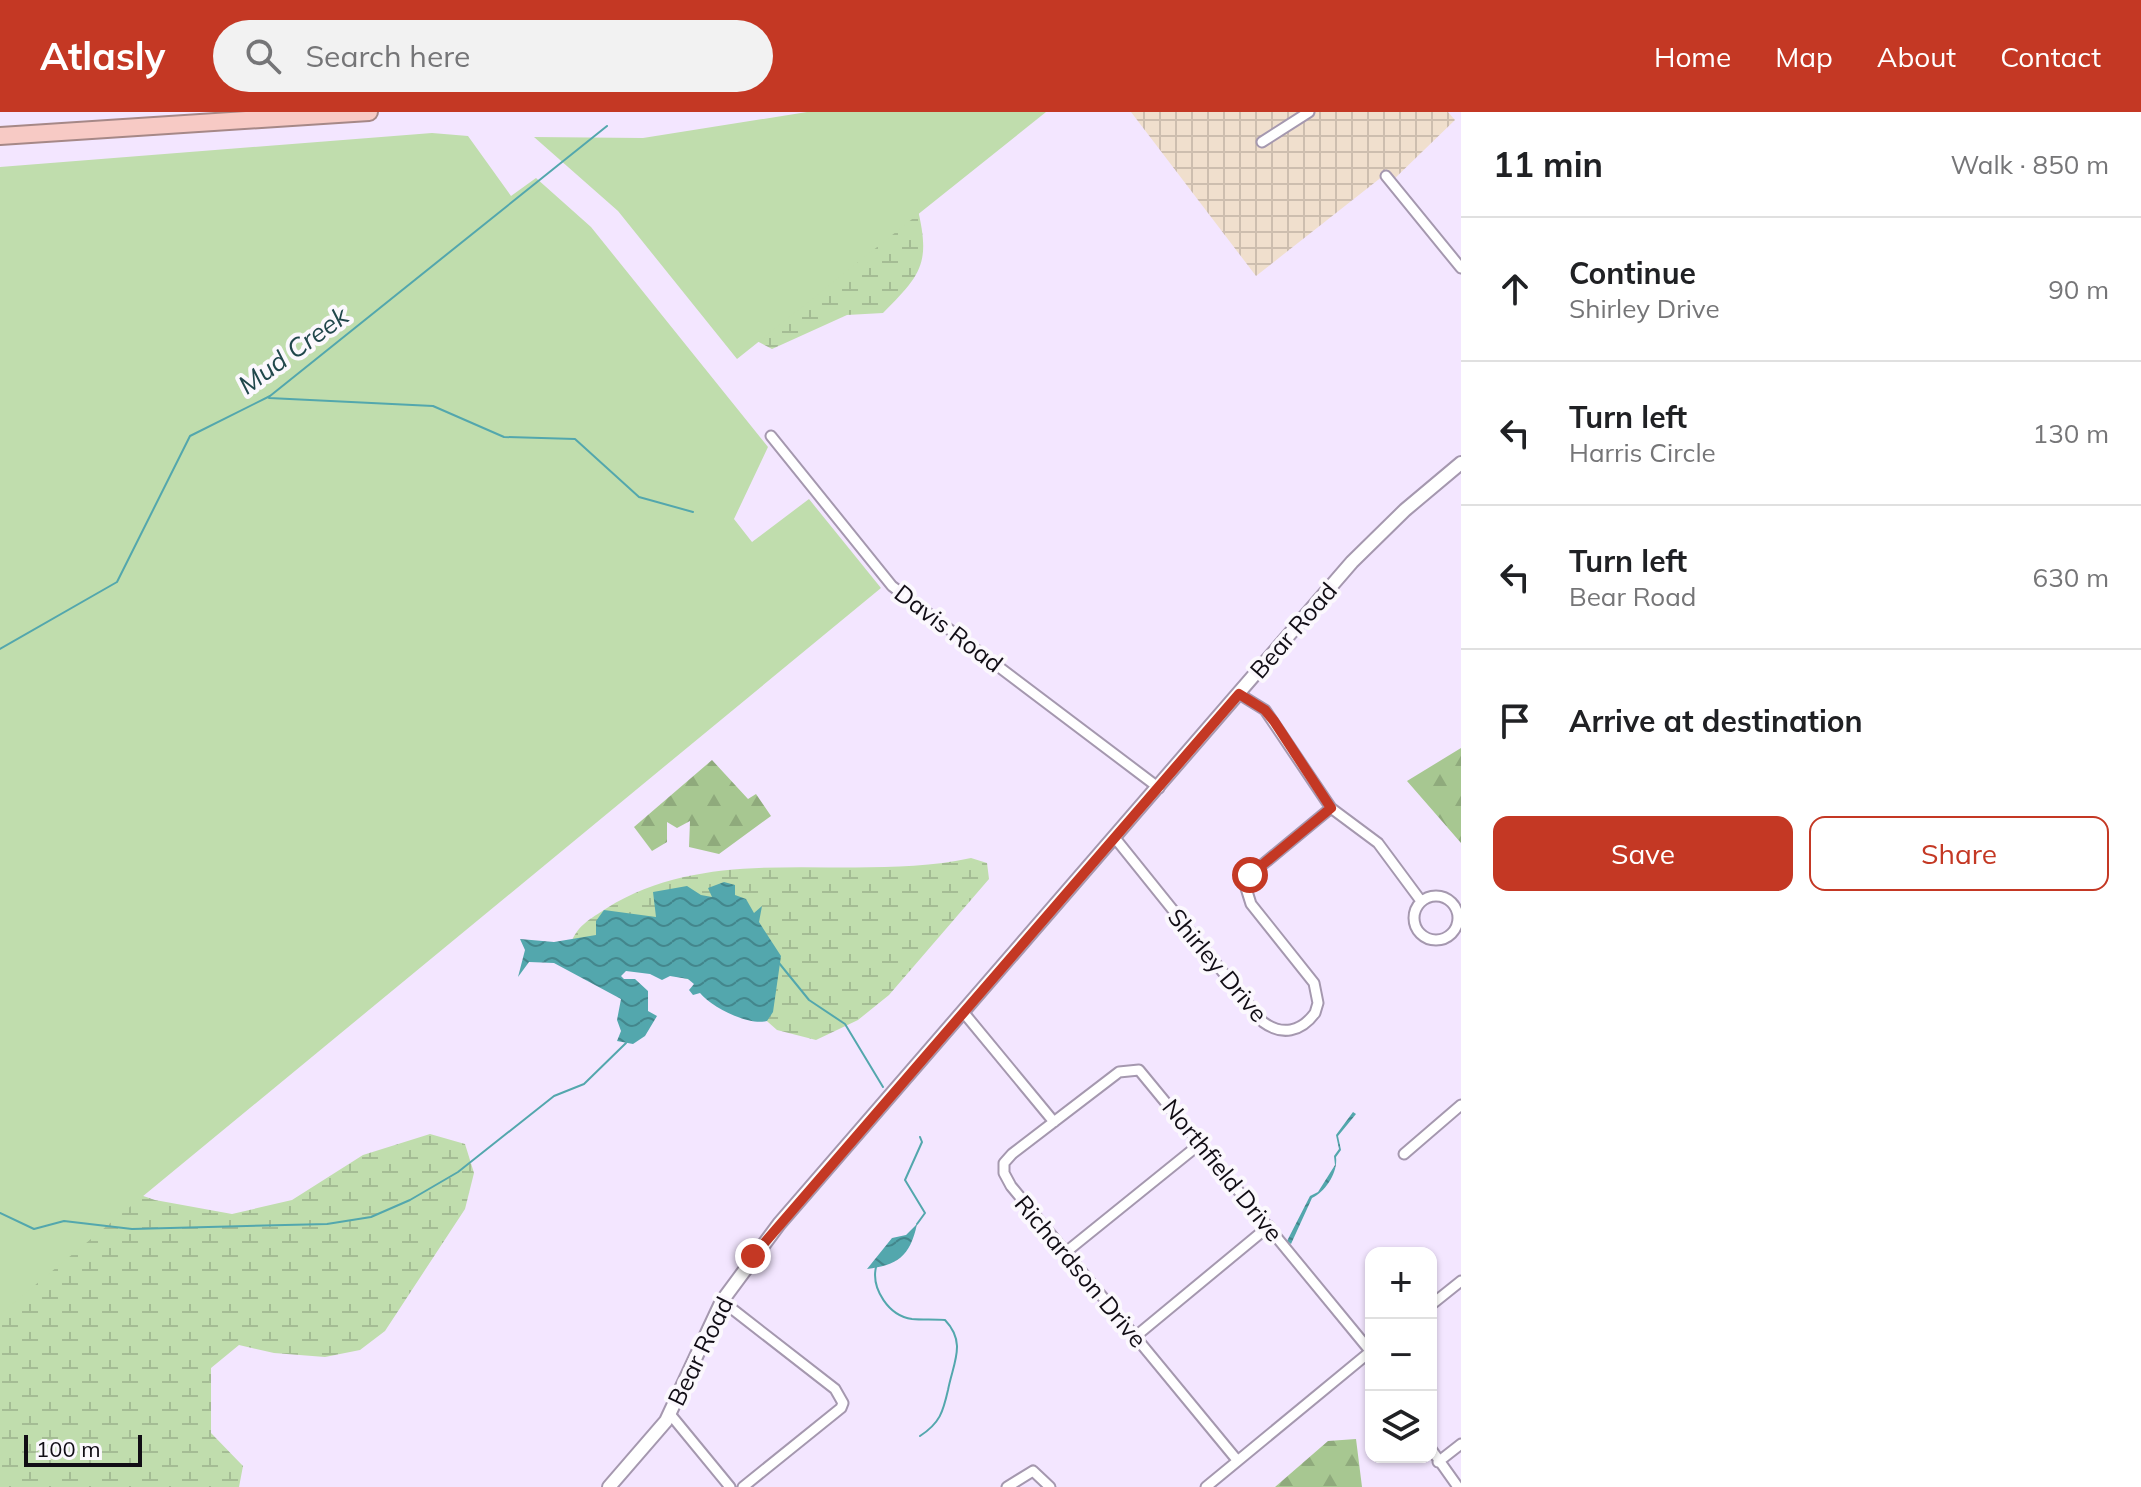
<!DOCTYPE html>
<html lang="en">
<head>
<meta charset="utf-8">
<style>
  body { margin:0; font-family:Mulish,sans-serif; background:#f2f2f2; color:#202124 }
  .controls { position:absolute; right:24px; bottom:24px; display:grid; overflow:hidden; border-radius:16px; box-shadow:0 2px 6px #0004 }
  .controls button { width:72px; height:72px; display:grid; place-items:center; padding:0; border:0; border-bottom:2px solid #e0e0e0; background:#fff; color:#202124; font:40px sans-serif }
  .scale { position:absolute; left:24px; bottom:20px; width:118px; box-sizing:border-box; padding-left:8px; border:4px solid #110d15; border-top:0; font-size:22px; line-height:28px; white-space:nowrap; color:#110d15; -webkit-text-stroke:6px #fbf8fd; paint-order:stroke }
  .stop { position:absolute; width:24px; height:24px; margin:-18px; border:6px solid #c43824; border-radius:50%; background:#fff }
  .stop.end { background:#c43824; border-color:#fff; box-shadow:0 2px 8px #0008 }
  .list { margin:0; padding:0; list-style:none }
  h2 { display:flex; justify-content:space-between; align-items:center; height:104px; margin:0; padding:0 32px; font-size:34px }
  h2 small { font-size:26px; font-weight:400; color:#757577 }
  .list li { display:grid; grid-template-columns:52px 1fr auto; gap:24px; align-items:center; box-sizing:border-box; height:144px; padding:0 32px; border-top:2px solid #e0e0e0 }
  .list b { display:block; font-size:30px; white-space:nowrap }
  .list p { margin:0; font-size:26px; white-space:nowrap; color:#757577 }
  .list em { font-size:26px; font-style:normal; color:#757577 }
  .actions { display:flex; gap:16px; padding:24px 32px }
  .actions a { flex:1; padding:18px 0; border:2px solid #c43824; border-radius:16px; text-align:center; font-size:28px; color:#c43824 }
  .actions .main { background:#c43824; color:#fff }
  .icon { flex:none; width:44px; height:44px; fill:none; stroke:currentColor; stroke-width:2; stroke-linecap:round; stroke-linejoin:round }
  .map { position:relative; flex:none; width:1461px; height:1375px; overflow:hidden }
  header { display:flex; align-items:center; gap:48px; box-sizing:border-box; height:112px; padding:0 40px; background:#c43824; color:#fff }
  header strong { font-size:38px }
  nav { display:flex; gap:44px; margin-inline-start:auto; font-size:28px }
  .search { width:560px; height:72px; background:#f2f2f2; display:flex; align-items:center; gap:20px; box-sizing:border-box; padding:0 28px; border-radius:44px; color:#757577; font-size:30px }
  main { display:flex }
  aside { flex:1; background:#fff }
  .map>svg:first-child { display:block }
</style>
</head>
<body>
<header>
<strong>Atlasly</strong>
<div class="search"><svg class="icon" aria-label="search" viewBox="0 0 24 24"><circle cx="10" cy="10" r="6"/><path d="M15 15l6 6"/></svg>Search here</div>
<nav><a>Home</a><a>Map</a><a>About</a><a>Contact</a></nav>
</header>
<main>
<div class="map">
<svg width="1461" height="1375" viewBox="0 0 1461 1375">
  <defs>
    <pattern id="industrial-grid" width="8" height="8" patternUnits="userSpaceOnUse" patternTransform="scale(2)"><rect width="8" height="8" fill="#f0dfcd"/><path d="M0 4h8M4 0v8" fill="none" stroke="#cdbeaf"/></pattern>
    <pattern id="forest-firs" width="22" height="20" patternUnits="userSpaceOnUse" patternTransform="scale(2)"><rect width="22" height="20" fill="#a7c791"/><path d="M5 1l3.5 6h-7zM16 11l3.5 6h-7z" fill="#8faa7c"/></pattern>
    <pattern id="wetland-marsh" width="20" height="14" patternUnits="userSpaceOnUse" patternTransform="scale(2)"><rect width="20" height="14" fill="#c0ddad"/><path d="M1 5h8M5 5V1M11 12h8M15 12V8" fill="none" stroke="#a4bc94"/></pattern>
    <pattern id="water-waves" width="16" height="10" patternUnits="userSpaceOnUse" patternTransform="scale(2)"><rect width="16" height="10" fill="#53a7ad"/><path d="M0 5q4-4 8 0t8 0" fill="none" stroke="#43868c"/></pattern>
  </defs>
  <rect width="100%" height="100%" fill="#f3e6ff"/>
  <path fill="url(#industrial-grid)" d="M1131,0h317l7,8 -64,62 -8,-6 -127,100z"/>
  <path fill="url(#forest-firs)" d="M1461,636v95l-54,-62z
    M712,648l36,39 8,-5 15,22 -52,38 -30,-7 1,-26 -13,7 -10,-6v20l-15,9 -18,-24z
    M1356,1327l6,48h-87l53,-46z"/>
  <path fill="url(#wetland-marsh)" d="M917,94c14,57 5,68 -34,107l-36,2 -75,34 -61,-32z
    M971,746l16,5 2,16 -100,116 -31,25 -42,20 -39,-10 -33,-29 -39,-17 -135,-38c6,-20 20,-27 37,-38 108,-68 245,-24 364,-50z
    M430,1022l35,10 9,29 -9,36 -80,122 -25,19 -35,7 -51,-4 -35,-8 -28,23v65l32,33 -4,21h-239v-340l155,53 77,14 60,-14 71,-45z"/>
  <path fill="#c0ddad" d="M807,0h239l-309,247 -119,-148 -84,-74 109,1z
    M432,21l36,3 43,60 25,-18 55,49 177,220 -34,72 18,23 57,-43 72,89 -881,726v-1147z"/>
  <path fill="url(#water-waves)" d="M724,770l11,3v10l11,4 8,14 8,-7 -3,16 22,34 -8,56 -6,9c-18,5 -56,-14 -67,-28l-7,2 -4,-5 5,-6 -6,-5 -18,-3 -8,4 -12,-6 -24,-3 -5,5 3,3h11l13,12v20l9,5 -12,20 -12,8 -16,-3 4,-10 -4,-11 4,-21 -67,-36 -25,-1 -11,15 7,-27 -5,-11 34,3 42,-7v-14l8,-11 52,7 -3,-25 34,-6 14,9 11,2 -4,-9z
    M1353,1000l3,2 -18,22 3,14 -5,7c2,15 -10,34 -24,41l-21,46 -4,-3 23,-45 8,-4 17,-27 -1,-9 5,-7 -3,-14z
    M917,1112c-7,33 -20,41 -50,45l25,-31 14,-3z"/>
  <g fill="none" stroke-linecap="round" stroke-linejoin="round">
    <path stroke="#53a7ad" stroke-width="2" d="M269,286l164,8 71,31 71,2 64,58 54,15
      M0,537l117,-67 73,-146 80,-40 337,-270
      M779,851l30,37 36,24 38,63
      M0,1101l34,16 30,-8 68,8 195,-5 44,-7 39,-17 48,-28 96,-76 30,-12 42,-41
      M917,1112l8,-11 -20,-33 17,-38 -2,-5
      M876,1155c-5,22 13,49 36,52 11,1 22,0 33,1 22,23 8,43 3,70 -5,22 -8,33 -28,46"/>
    <g stroke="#a598af" stroke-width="13">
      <path id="street" d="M1262,30l47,-30
        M1386,64l75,92
        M771,324l121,150 267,202
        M1239,582l26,16 66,98 47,35 43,58
        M1115,726l148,184c19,14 38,10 52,-9l3,-10 -4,-20 -63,-79 -6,-19 5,-10 81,-67
        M1414 806a22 22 0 1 1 44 0a22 22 0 1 1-44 0Z
        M964,901l90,109
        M1404,1042l57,-49
        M1066,1140l135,-109
        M722,1189l113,88 8,14 -2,5 -98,79
        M1431,1193l30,-24
        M1136,1224l133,-110
        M670,1302l60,73
        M1431,1337l27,38
        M1237,1348l-226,-274 -7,-13v-10l8,-9 107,-82 20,-2 232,282
        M1438,1350l23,-18
        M1007,1375l26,-16 17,16
        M1206,1375l165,-136"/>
    </g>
    <g stroke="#a598af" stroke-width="16">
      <path id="secondary" d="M609,1375l57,-66 56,-120 57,-77 573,-662 53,-52 56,-47"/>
    </g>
    <g stroke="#a68887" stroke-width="20">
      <path id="highway" d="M0,24l369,-24"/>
    </g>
    <use href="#street" stroke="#fff" stroke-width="9"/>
    <use href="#secondary" stroke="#fff" stroke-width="12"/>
    <use href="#highway" stroke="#f7cac5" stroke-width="16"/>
  </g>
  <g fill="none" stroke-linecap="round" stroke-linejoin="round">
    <path stroke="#c43824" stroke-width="10" d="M753,1144l486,-562 26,16 9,11 57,87 -81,67"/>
  </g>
  <g text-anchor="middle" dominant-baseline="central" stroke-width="8" stroke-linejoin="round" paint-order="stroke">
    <g font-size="24" fill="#110d15" stroke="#fbf8fd">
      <text transform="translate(949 516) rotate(37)">Davis Road</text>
      <text transform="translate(1293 518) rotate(-49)">Bear Road</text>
      <text transform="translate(1218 853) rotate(50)">Shirley Drive</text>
      <text transform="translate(1223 1058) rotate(51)">Northfield Drive</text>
      <text transform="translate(1081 1159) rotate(50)">Richardson Drive</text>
      <text transform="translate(700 1239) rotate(-64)">Bear Road</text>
    </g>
    <g font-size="26" font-style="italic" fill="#20474b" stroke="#fbf8fd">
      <text transform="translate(293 238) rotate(-36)">Mud Creek</text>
    </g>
  </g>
</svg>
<div class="controls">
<button>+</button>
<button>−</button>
<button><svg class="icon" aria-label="layers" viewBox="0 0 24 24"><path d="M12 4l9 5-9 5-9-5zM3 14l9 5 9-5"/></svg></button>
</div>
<div class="scale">100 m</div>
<div class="stop" style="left:1250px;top:763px"></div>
<div class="stop end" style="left:753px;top:1144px"></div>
</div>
<aside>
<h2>11 min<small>Walk · 850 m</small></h2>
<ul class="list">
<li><svg class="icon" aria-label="ahead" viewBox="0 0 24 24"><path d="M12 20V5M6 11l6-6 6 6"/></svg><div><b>Continue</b><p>Shirley Drive</p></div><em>90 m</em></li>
<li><svg class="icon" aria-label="left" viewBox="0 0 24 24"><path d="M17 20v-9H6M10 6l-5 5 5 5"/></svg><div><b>Turn left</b><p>Harris Circle</p></div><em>130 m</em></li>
<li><svg class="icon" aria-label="left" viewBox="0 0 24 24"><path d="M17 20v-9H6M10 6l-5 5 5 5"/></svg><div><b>Turn left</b><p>Bear Road</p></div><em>630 m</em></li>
<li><svg class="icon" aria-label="arrive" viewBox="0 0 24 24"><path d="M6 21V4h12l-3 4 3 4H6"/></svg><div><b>Arrive at destination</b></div></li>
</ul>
<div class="actions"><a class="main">Save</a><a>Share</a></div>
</aside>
</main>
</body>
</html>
